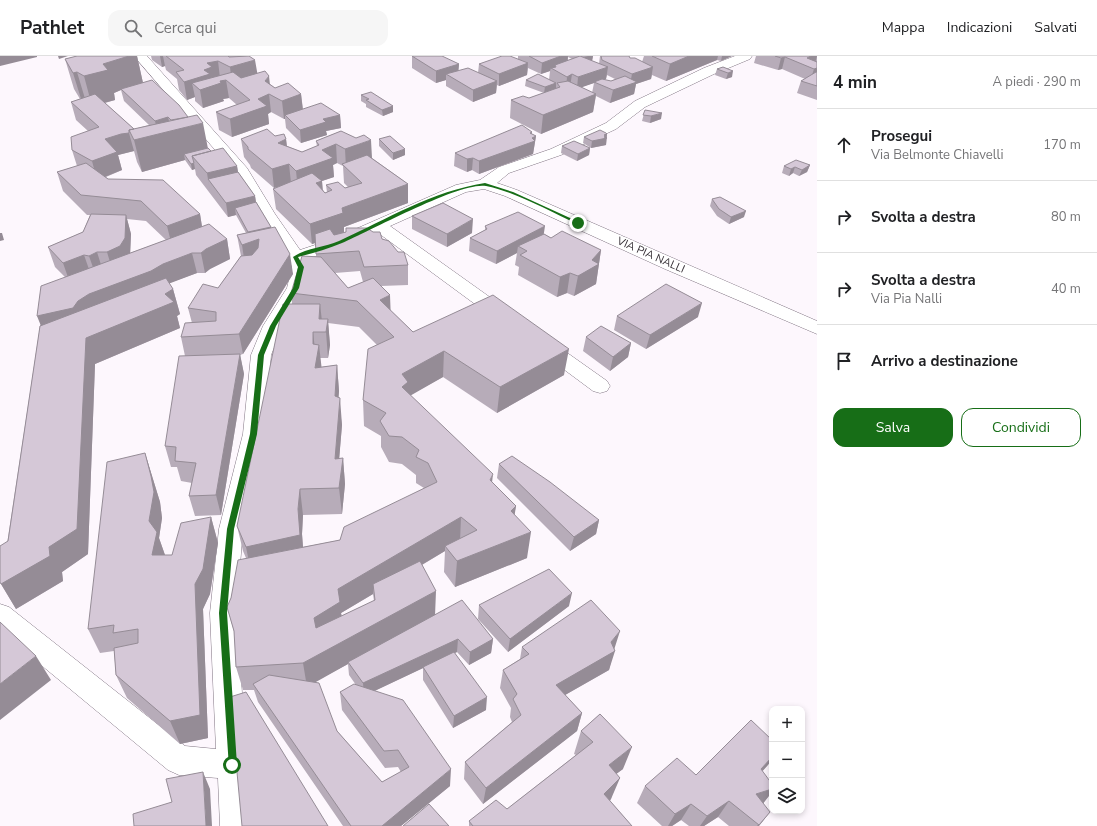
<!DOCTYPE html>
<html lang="it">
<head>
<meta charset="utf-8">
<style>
  body { margin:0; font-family:"Nunito Sans",sans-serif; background:#f6f6f6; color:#202124 }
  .controls { position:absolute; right:12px; bottom:12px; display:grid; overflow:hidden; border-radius:8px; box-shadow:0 2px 6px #0003 }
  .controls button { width:36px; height:36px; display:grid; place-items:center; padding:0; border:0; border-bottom:1px solid #e0e0e0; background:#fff; color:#202124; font:20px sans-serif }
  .stop { position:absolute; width:12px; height:12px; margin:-9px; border:3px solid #176e17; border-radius:50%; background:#fff }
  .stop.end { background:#176e17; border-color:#fff; box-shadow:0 1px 4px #0008 }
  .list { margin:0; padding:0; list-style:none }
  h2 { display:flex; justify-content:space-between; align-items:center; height:52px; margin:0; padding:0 16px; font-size:17px }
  h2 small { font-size:13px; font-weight:400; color:#757577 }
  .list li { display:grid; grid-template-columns:26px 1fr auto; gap:12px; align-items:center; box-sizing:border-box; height:72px; padding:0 16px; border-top:1px solid #e0e0e0 }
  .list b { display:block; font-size:15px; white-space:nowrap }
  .list p { margin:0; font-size:13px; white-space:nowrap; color:#757577 }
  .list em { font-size:13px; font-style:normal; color:#757577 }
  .actions { display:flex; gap:8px; padding:12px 16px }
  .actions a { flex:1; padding:9px 0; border:1px solid #176e17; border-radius:12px; text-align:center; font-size:14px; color:#176e17 }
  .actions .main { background:#176e17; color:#fff }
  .icon { flex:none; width:22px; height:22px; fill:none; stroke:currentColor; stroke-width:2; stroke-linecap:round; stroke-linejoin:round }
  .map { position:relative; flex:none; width:817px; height:770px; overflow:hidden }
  header { display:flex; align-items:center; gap:24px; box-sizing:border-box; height:56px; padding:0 20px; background:#fff; border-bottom:1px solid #e0e0e0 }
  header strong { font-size:19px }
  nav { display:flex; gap:22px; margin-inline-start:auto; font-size:14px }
  .search { width:280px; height:36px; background:#f6f6f6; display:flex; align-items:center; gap:10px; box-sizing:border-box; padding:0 14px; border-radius:12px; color:#757577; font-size:15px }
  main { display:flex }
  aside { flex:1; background:#fff }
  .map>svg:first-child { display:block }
</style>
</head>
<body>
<header>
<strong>Pathlet</strong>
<div class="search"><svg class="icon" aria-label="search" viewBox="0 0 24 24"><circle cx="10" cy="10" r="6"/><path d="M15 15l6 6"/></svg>Cerca qui</div>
<nav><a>Mappa</a><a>Indicazioni</a><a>Salvati</a></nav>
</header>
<main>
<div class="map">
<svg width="817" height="770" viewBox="0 0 817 770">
  <rect width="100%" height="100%" fill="#fdf7fd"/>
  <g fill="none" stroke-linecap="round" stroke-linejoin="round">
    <g stroke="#827684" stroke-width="1">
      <path id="minor" d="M134,0h13l100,112 28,46 25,36 33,-11 123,-54 24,-5 19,-13 52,-18 55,-26 29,-22 69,-33 31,-12h17l-2,3 -36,15 -69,33 -29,22 -55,26 -52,18 -12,10 20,7 300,131v13l-152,-65 -160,-73 -21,-7 -18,3 -76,34 122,87 2,4 -2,4 -7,2 -7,-2 -121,-89 -32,15 -39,12 4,8 -5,21 -22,38 -12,29 -6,79 -22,95 -7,84 16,213h-32l-2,-48 -39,-3 -11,-5 -168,-139v-27l9,3 176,139 31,3 -6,-136 9,-84 24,-95 8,-79 12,-29 24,-38 5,-21 -9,-19 -24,-33 -24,-42z
        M542,282l7,2 58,41 3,5 -3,5 -7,2 -7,-2 -58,-43 -3,-4 3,-4z"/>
    </g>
    <use href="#minor" fill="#fff" fill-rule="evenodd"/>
  </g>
  <path fill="#b7acb9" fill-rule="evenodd" d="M77,0h60l6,27 68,68 26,15 1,6 17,24 1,6 15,25 22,47 -50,80 -3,1 4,19 -23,141 -26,1 -6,-20 3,-13 -11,-2 -4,-14h-6l-6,-21 20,-90 -4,-19 11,-14 -4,-15 30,-20 23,-32 -4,-21 9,-2 -10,-18 -8,2 -32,-42 -1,-6 -3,1 -7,-10 -43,12 -5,-10 -3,-11 -16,4 4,15 -16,7 2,2 92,35 2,13 25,12 3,20 -20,10 -5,4h-8l-28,10 4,6 7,25 -3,2 3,12 -85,36 -7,190 -26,18 1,9 -47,28 -15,-25 39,-258 25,-49 -10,-10 -7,-20 35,-15 7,-17h-3l-24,-24 -6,-19 20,-6 -5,-16 16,-19 -12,-11 -5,-18 9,-3 -6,-10 -9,-30zM121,34l3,11 25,24 -15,4 -29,-26 10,-3 -1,-7zM127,163l19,2 20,19 -36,13 1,-19z
    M151,0h98l8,17 13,11 5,4 26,6 2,15 37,6 1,13 -15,3 1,4 -26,8 -15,-15 -1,-9h-1l-13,-7 -3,2 1,10 -37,13 -13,-7 -3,-18 21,-7 -8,-7 -6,1 1,2 -21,7 -8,-7v-4l-8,3 -8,-10 -2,-11 -11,-9 -1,-4 -3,1 -10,-7z
    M412,0l47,8 -1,7 20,2 1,-9 39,-5v-3h75l-1,5 7,3 1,-8h29l1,2 12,4 2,-6h88l-11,5 -4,-1 -51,21 -14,-6 -1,4 -15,5 -2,10 -24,9 -14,-7 -3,16 -52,22 -31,-16 1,-18 18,-2 15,-5 -19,-7 1,-6h23l1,-9 -9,3 -13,-6 -1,7 -28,11 -2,-1 -1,8 -23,9 -27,-16v-6l-10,3 -24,-15zM568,1l4,2 -4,1zM607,19l8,4 -4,2 -6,-1 1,-1zM594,27l-2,10 -11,-6z
    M756,0h61v44l-20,-7 4,-12 4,-2 -23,-10 -4,1 -24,-7z
    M723,11l9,10 -6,2 -11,-4 2,-6z
    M361,39l32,11v6l-10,4 -17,-9v-3l-5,-3z
    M645,54l16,9 -11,4 -8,-2z
    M341,75l31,27 36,26v19l-64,24v6l2,-1v-4l36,11 26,26v20l-27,1 9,24 23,22 151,43 -67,38 -54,-36 -33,18 82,87 24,24 -2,9 13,43 -72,29 -11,-15 1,-21 -23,14 13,49 58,25 -2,14 -22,12 -12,-13 -2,1 31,57 -33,18 -30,-48v-12l-49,23 76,95 -49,40h-58l-85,-124 -4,-12h-11l-7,-23 -1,-32 -8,-28 4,-9 15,-40 -3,-7 -6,-25 55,-222 -1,-11 25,-36v-14l-4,1 -36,-35 -3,-20 7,-3 -6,2 -23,-20 -1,-3 -6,-8 -3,-18 34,-3 11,3 1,7 15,6 15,-6 -1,-5zM337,107l6,3 1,17 4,4 -3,1 -19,-3 1,7 -2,1 -2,-3 -1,-9 12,-4 -1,-12zM360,215l3,11 -15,6 -13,-15zM328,267l31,4 18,18 -14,55 1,26 17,10v11l8,15 13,2 14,11v8l8,5 -84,52 -37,7 -1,-13 1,-19 39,-1 3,-30 -2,-26 -4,1 3,-34 -4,-27 1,-7 -2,-26 -16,2 -1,-9h8l2,-13zM373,538l1,7 -32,15 -1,-3zM348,608l1,11 7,10 -16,7 2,18 43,58 13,-1 3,5 -19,10 -45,-51 -23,-49z
    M532,76v2l4,2 -3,18 -54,20 -7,-4 -5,2 -13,-6 1,-13z
    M607,78l-1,11 -15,3 -8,-5 1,-6z
    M379,83l26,16 -12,5 -14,-14z
    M562,90l28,2 -1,7 -12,6 -16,-8z
    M810,109l-3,7 -8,4 -6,-3 -4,3 -7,-3 2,-7z
    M712,143l32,18 -15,7 -12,-8 -7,-10z
    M412,160l60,17 -25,14 -35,-18z
    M485,170l59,8 7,4 50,12 -5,34 -22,12 -7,-3 -10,4 -39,-22 1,-8 -4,-2 2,-12 -21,11 -27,-13 1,-13 15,-8z
    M617,260l81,1 -52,32 -32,-19z
    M586,281l45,6 -3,14 -18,14 -27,-20z
    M145,397l15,49 2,16 -3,20 6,17h7l39,-38 7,26 -8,51 -7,15 5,129 -28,6 -53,-46 -11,-23 -2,-24 -14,2 -12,-24z
    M499,408l100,56 -3,14 -26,17 -73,-73z
    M479,549l90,1 -61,46 -30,-33z
    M522,591l92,2 -5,21 -44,25 17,18 -5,18 -94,73 -19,-25 1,-17 47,-40 -2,-5 1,-9 -11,-20 3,-18 17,-11z
    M600,658l23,55 -7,5 -5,25 -1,2 22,25h-163v-5l38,-12 69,-54 -2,-1 7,-23z
    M772,684v20l-10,11 10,21 -9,11 -4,23h-30l-11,-9 -14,9h-15l-8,-6 -9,6h-10l-25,-23 8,-17 51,-11z"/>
  <path fill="#958c96" d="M0,0h37v1l-37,9z
    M58,0h10l-9,3z
    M129,0h8l6,27 -22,6v1l-7,3 1,7 -23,6 -8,-30 19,-12z
    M160,0h3l2,10 -3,1z
    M561,0h7l-1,9h-12v5l-4,-2 -1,3 -9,3 1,-11z
    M588,0h5l-1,5 -9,-4z
    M689,0h29l-1,4 -51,21 4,-17z
    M722,0h10l-11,5z
    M811,0h6l-2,7 -8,-5z
    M785,1l-3,12 -4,1 3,-12z
    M255,4l3,17 -26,7 -2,-17z
    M218,5l2,17v3l6,-1 3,18 -6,1 1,2 -21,7 -3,-18 -8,-7 3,14 -8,3 -3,-18 20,-12 3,-7z
    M528,7l-1,12 -28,11v-12z
    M459,8l-1,12 -12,-2v6l-10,3v-12z
    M608,11l-2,12 -11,4 -1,-1v1l-17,6 1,-12z
    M653,11l-2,12 -15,5 -2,10 -24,9 3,-13 17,-6 2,-10z
    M817,12v11l-7,2 4,-12z
    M733,15l-1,6 -6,2 2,-6z
    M77,16l9,30h-4l-9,-29z
    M572,18l-2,13 -4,2 1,-12z
    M269,20l2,18h-2l2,18 -3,2 1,10 -37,13 -2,-18 28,-20 7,-18z
    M497,25l-1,12 -23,9v-12z
    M556,27v6l-12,4 1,-6z
    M301,38l2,18 -18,3v4h-1l-2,-18z
    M596,38l-3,18 -52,22 2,-19z
    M393,50v6l-10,4 -1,-6z
    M662,57l-1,6 -11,4 1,-7z
    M340,59l1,13 -15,3 1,4 -26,8 -1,-13 23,-11z
    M168,61l3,12 -13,4 -3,-12z
    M203,67l6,31 -17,2 -8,-2 1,6 -43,12 -8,-32z
    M532,76l-1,10 1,-4 4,-2 -3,18 -54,20v-13z
    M129,77l5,18 -16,4 4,15 -25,10 -5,-19 13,-22 16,-5z
    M607,78l-1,11 -15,3 1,-7 12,-6z
    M286,83l2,19 -10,-15z
    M371,84l1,18 -26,10 -1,-19z
    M336,88l1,19 -4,2 1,12 -12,4 1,19 -25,-10 -2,-19 26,-21z
    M590,92l-1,7 -12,6 1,-7z
    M405,93v6l-12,5v-7z
    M473,102l-1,12 -5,2v-13z
    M194,107l1,6 -3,1 -1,-6z
    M289,108l2,19 -17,5 -2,-19z
    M810,109l-3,7 -8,4 3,-6z
    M237,110l3,19 -32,-6 2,13 -3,-19z
    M795,111l-2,6 -4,3 2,-7z
    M408,128v19l-64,24v6l-32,11 -2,-20 32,-16z
    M255,140l2,13 -22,-1 1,7 -8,2 -2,-14z
    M746,155l-2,6 -15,7 2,-7z
    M200,158l3,19 -31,13 -5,-20z
    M126,159l5,19 -1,24 -17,14 -6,-20z
    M473,163l-1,14 -25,14v-13z
    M545,170l-2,13 -25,7 -1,7 -21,11 1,-13z
    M271,171l1,7 -22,5 -2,-7z
    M0,177h2l2,7 -4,1z
    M227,183l3,20 -20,10 -5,4 -4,-20 5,-4z
    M259,183l3,20 -17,6 -3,-20z
    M601,194l-5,34 -22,12 4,-20z
    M97,196l6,19 -7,5 -7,-20z
    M192,197l5,20 -29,11 -123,52 -8,-20 41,-15 11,-7 74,-30z
    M290,198l3,20 -50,80 -4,-20z
    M84,199l7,20 -21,8 -7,-20z
    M570,217l-3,20 -10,4 3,-20z
    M173,233l7,25 -3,2 3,12 -85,36 -7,190 -26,18 1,9 -47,28 -15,-25 48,-37 37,-209 79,-44z
    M390,239l1,26 -11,-21z
    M702,247l-4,14 -52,32 4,-14z
    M320,248l3,26 -4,-11z
    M328,263l2,26 -2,13 -2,-26z
    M313,276l3,26 3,-13 3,26 -4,23 -5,-50z
    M631,287l-3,14 -18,14 3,-14z
    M569,293l-5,26 -67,38 3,-26z
    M444,295l-1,26 -35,20 -6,17v-40z
    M240,298l4,20 -23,141 -5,-20z
    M337,309l2,26 -2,31 -2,-26z
    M340,342l2,27 -5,60 -2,-26z
    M145,397l15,49 2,16 -3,20 7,20 -14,-3 -3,-34z
    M343,402l2,26 -3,30 -3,-26z
    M493,418l-3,26v-20z
    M300,433l3,26 -1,19 2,27 -53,11 -5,-25 52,-38z
    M516,450l-4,26 -1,-21z
    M211,461l7,26 -8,51 -7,15 5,129 -28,6 -10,-23 25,-137z
    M461,461l-1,25 -15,4v5l-71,42 -1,-9v10l-32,19 2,14 -25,16 -4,-25 24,-29z
    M599,464l-3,14 -26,17 4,-14z
    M531,476l-4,26 -72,29 2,-26z
    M436,535l-1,25 -87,46v2l-41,23 -4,-24z
    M572,537l-3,13 -61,46 2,-13z
    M620,575l-6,19 1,1 -6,19 -58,33 5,-18 55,-43z
    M458,583l-1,13 -93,44 -1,-13z
    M493,583l-2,14 -22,12 1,-13z
    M36,600l15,24 -51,40v-36z
    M487,641l-1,13 -33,18 1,-12z
    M582,657l-5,18 -94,73 3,-16z
    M632,691l-9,22 -23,17 9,-21z
    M772,701v3l-4,5 -19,21 12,-17z
    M451,713l-1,17 -49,40h-19z
    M203,716l7,17 2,37h-6z
    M620,722l-9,21 -16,16 9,-21z
    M772,733v3l-10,13 -6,-11z
    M729,745l-11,16 -14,9h-4l7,-10z
    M691,748l-10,16 -9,6h-4l7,-12z
    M770,756l-11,14h-2z"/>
  <path fill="#d5c8d7" stroke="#958c96" d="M77,0h52l-26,8 5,6 -24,6 -7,-4 -4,1 -8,-14z
    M166,0h62l1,1 20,-1 6,4 -25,7 -12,-6 -11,2 5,4 -8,3 6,4 -26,8 -8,-10 8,-2z
    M412,0h30l17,8 -23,7z
    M502,0h8l18,7 -29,11 -20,-10z
    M529,0h32l-19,7z
    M580,0l28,11 -30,10 -6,-3 -5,3 -16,-9 5,-1 -1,-2z
    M601,0h28l1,2h5l18,9 -21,7 -30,-14z
    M652,0h37l-19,8z
    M775,0h36l-4,2 10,4v6l-3,1 -29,-12 -4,1z
    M723,11l10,4 -5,2 -11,-4z
    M468,12l29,13 -24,9 -27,-16z
    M265,15l4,5 -4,5 10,7 13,-5 13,11 -19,7 -13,-7 -11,5 9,7 -37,13 -14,-7 34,-12 -24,-20 -6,1 1,2 -21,7 -8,-7 41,-11 8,6z
    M816,16h1v14l-16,-5z
    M538,18l18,9 -11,4 -19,-7z
    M625,20l12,6 -24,8 -19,-8 8,-3 9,2z
    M152,24l27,25 9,12 -17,3 -3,-3 -13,4 -34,-32z
    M568,25l28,13 -53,21 -32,-15 12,-4 6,2 31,-11 -3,-4z
    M371,36l22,14 -11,4 -16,-10 3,-1 -8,-4z
    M95,38l39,35 -5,1v3l-8,1 -16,5 12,13 -25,9 -20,-11 -1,-13 28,-10 -28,-25z
    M321,47l19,12 -17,4 3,3 -26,8 -15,-15z
    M645,54l17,3 -11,3 -8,-1z
    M197,59l6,8 -69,17 -5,-10z
    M522,69l10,7 -2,1 6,3 -4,2 3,3 -56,20 -6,-3 -6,1 -12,-6z
    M267,73l8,7 9,-2 2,5 -8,4 24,9 17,-7 -3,-4 25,-10 15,7 8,-3 7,5 -26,9 -9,-5 -14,6 11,8 -37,13 -7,-7 -17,5 -24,-20v-2l-7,-8z
    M600,74l6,3 1,1 -3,1 2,1 -2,1 3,1 -15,3 -8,-4z
    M390,80l15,13 -12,4 -14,-14z
    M574,85l16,7 -12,6 -16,-8z
    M208,92l3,3 -19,5 2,7 -3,1 -7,-10z
    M223,92l14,18 -30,7 -15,-17z
    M367,99l41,29 -66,24 1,5 -33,11 -37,-35 39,-16 10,8 -6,2 9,10 7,-3 -6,-5 12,-3 7,6 17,-5 -20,-19z
    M796,104l14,5 -8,5 -7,-3 -4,2 -7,-3z
    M86,107l22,16 55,1 37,34 -33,12 -26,-25 -60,-6 -24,-23z
    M238,116l17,24 -29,7 -18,-24z
    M720,141l26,14 -15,6 -12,-8 -7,-10z
    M256,146l15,25 -23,5 -13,-24z
    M443,147l30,16 -26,15 -35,-18z
    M518,156l27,14 -48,25 -27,-13 17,-9 -2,-3z
    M91,158l35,1 -1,23 -5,8 -13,6h-10l-8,4 -5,-1 -21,8 -15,-16 35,-15z
    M209,168l18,15 -21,10 -5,4h-9l-29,11 -12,7 -62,23 -11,7 -5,7 -36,8 4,-30z
    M275,171l15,27 -51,80 -58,3 4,-14 31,-2v-9l-28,-4 15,-24 15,4 23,-32 11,-1 6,-7 1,-9 -17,6 -5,-10z
    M346,172h21l6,4h7l2,7 7,2 9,11h6l4,13 -44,2 -5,-16 -43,3 -1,-20 15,-5 4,6 12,-3z
    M562,175l39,19 -9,10 7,4 -21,12 -8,-3 -10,4 -40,-22 7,-4 -9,-5 26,-12 7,4z
    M302,200l19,1 27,31 25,-10 17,17 -10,5 33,32 80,-37 76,54 -69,38 -56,-36 -42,23 6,8 -6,5 91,87 -3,6 26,26 -5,5 20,21 -74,29 -12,-15 32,-16 -16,-13 -123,72 2,13 -26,16 2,10 59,-28 -2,-16 47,-23 16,30 -133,72 -67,4 -2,-36 -7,-24 4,-9 7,-38 102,-20 4,-13 93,-45 -9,-19 -12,-6 3,-7 -17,-13 -13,-1 -9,-15 6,-8 -23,-13 5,-51 26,-12 -37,-36 -66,-8z
    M166,222l7,11 -8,5 9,8 -88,36 -9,191 -28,18 1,9 -49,28 -1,-2v-36l8,-5 32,-215z
    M666,228l36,19 -52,32 -33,-19z
    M283,248h37l-1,15h9l-2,13h-13v12l6,1 -4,23 22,-3 -2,31 5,2 -5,61 8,-1 -4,30 -39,1 -2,20 2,26 -54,12 -9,-21z
    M601,270l30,17 -18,14 -27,-20z
    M240,298l-24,141 -27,1 7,-33 -21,-2 1,-14 -11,-1 14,-90z
    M145,397l6,23 3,16 -5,29 8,11 -5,23h20l9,-32 30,-6 -8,52 -8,15 5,131 -30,6 -54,-46 -2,-27 24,-5v-14l-25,4 1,-8 -26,4 19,-167z
    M512,400l38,26 49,38 -25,17 -75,-73z
    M549,513l23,24 -62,46 -31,-34z
    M462,544l31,39 -23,13 -12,-13 -95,44 -15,-21z
    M591,544l29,31 -9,11 4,9 -59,34 26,28 -96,75 -21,-26 56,-47 -8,-16 4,-5 -14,-24 26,-16 -7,-7z
    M0,566l36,34 -36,28z
    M454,596l33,45 -33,19 -31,-49z
    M269,619l50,8 18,48 45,51 27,-15 -11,-17 -14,1 -44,-59 14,-8 49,16 48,69 -69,57h-31l-98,-142z
    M246,636l82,134h-86l-12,-129z
    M600,658l32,33 -23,18 11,13 -16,16 28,32h-159l-4,-5 27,-21 11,9 86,-67 -12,-11z
    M751,664l21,20v17l-11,12 11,15v5l-16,5 14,18 -11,13 -30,-24 -22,15 -16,-12 -16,10 -30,-28 32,-28 19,17z
    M203,716l3,54h-72l-1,-12 39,-12 -6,-23z
    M429,748l20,22h-46z"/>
  <path fill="#176e17" d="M485,127l28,9 68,31 -4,1c-28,-13 -61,-32 -91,-38 -25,-5 -116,45 -144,57 -14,6 -29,10 -44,14l6,10 -5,21 -23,38 -12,29 -7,79 -23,95 -7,84 10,152 -5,5 -3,-2 -10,-155 8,-84 23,-95 8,-79 12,-29 23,-38 5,-21 -5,-10c13,-9 32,-10 46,-16 48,-22 94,-50 146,-58z"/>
  <g text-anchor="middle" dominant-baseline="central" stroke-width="3" stroke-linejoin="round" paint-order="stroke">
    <g font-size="11" fill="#363036" stroke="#fff">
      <text transform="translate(651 199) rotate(24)">VIA PIA NALLI</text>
    </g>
  </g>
</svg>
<div class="controls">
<button>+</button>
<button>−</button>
<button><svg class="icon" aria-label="layers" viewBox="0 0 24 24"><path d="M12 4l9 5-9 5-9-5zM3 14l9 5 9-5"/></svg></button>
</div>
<div class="stop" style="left:232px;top:709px"></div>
<div class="stop end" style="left:578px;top:167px"></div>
</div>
<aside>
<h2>4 min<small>A piedi · 290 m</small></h2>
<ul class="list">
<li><svg class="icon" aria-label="ahead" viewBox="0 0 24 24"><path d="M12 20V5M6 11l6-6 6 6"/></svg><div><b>Prosegui</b><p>Via Belmonte Chiavelli</p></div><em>170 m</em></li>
<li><svg class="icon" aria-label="right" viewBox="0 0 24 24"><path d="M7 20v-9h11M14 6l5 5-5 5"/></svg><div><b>Svolta a destra</b></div><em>80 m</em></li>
<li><svg class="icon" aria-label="right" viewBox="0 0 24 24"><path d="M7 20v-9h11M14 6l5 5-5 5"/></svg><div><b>Svolta a destra</b><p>Via Pia Nalli</p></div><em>40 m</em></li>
<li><svg class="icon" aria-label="arrive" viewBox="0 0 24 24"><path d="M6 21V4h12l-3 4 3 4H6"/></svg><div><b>Arrivo a destinazione</b></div></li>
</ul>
<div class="actions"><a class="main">Salva</a><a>Condividi</a></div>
</aside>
</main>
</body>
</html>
